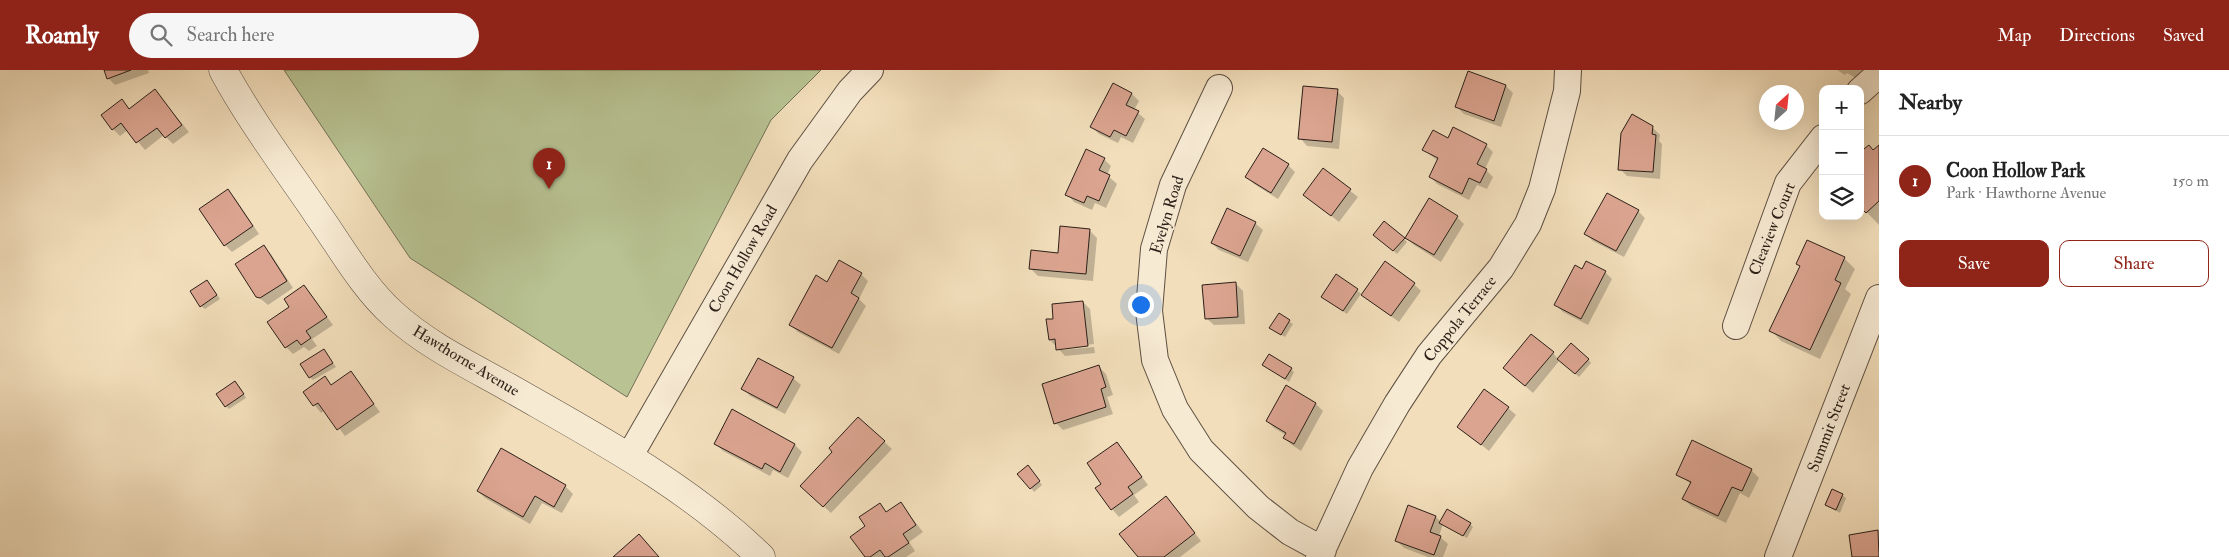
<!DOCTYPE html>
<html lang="en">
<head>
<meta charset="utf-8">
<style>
  body { margin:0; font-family:"IM FELL Double Pica",serif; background:#f6f6f6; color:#222 }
  .controls { position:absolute; right:15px; top:15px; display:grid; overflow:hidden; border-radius:10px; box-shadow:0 5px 20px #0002 }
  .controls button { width:45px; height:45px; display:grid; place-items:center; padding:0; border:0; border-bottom:1px solid #e0e0e0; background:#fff; color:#222; font:25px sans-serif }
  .compass { position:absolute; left:1759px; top:15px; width:45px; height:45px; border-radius:50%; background:#fff; box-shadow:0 5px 20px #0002; rotate:27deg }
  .you { position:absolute; left:1140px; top:234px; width:18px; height:18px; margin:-12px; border:4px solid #fff; border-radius:50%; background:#1a73e8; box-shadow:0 0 0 8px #1a73e833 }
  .badge { display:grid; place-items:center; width:32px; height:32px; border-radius:50%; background:#8f2418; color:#fff; font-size:16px; font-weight:700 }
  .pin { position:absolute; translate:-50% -41px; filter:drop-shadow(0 1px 2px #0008) }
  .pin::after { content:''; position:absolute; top:26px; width:18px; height:15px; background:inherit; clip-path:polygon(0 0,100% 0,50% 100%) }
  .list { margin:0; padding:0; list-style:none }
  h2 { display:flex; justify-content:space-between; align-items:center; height:65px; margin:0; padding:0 20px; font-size:21px }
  h2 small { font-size:16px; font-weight:400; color:#767676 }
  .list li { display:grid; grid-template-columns:32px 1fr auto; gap:15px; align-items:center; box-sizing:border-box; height:90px; padding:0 20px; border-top:1px solid #e0e0e0 }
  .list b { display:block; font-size:19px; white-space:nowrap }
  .list p { margin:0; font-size:16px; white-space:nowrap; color:#767676 }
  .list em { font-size:16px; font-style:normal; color:#767676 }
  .actions { display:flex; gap:10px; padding:15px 20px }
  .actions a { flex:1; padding:11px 0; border:1px solid #8f2418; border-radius:10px; text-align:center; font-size:18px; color:#8f2418 }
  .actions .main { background:#8f2418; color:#fff }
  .icon { flex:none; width:28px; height:28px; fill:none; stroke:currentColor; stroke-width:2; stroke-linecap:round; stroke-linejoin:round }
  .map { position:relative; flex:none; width:1879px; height:487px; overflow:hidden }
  header { display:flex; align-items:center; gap:30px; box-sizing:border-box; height:70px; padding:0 25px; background:#8f2418; color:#fff }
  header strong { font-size:24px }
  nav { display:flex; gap:28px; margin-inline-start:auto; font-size:18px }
  .search { width:350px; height:45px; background:#f6f6f6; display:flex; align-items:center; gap:12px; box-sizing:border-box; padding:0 18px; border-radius:28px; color:#767676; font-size:19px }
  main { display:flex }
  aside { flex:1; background:#fff }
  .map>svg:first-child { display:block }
</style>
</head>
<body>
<header>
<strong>Roamly</strong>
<div class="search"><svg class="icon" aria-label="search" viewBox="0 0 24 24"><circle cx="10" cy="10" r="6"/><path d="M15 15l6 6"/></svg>Search here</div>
<nav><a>Map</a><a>Directions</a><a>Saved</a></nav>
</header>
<main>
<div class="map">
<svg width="1879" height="487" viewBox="0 0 1879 487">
  <rect width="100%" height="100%" fill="#f2debb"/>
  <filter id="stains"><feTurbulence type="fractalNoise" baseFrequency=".004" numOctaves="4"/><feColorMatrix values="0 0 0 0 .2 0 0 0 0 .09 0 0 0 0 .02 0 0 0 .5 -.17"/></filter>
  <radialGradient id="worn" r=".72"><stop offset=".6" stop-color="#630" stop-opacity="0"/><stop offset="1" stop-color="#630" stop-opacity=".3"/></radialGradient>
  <path fill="#b8c292" stroke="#727156" d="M284,0h537l-50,50 -144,277 -217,-139z"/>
  <path fill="#0003" d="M105,0h43l1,3 -34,12 -7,-7z
    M1837,0h39l-8,15 -21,-12 -2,2z
    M1506,16l7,7 -12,34 -37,-13 -7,-7z
    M155,21l34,41 -16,12 -9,-9 -19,15 -17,-20 -8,6 -7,-7 9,-28 8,9z
    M1337,21l7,7 -5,51 -32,-3 -7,-8z
    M1132,24l7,7 -5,9 11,9 -12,24 -12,-6 -3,6 -19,-9 -7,-7z
    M1652,57l8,8 -1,6 3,3 -2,35 -33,-3 -7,-7z
    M1449,70l37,5 7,7 -8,17 8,8 -6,12 -10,-4 -8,15 -32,-16 -7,-8 8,-15 -14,-11z
    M1879,77v78l-19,-20 14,-53z
    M1104,89l7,7 -4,9 10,9 -11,24 -11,-5 -3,7 -18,-8 -7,-8z
    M1288,95l7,7 -17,27 -24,-15 -7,-7z
    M1324,100l34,27 -19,25 -34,-27z
    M228,121l7,7 24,36 -27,18 -7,-7z
    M1638,141l7,7 -21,39 -31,-16 -7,-7z
    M1457,147l7,7 -23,38 -27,-17 -8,-8z
    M1255,153l8,7 -15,32 -29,-12 -7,-7z
    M1089,160l8,8 -4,43 -55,-5 -7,-7 28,-15z
    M1379,168l25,1 3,3 -10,12z
    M1808,171l36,17 11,11 -10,20 6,5 -31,65 -39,-18 -10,-11 30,-63z
    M264,177l7,7 22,34 -25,17 -11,-9z
    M1582,201l23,1 7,7 -24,46 -25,-13 -7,-7z
    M861,204l7,7 -9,18 7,7 -27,48 -41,-22 -7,-7 37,-42z
    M207,211l13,18 -15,10 -4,-3z
    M1235,213l8,8 2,33 -31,1 -8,-7z
    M1414,214l7,7 -22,31 -37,-27z
    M304,216l29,39 -21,14 5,7 -8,5 -5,-4 -11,7 -7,-7 5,-39z
    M1357,220l4,4 -14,20 -21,-14z
    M1083,232l7,7 4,35 -32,4v2l32,-3 1,6 -30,3 -15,-16 4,-20z
    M1279,245l14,9 -8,13 -11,-6z
    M324,281l12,16 -23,13 -3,-3z
    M1553,283l5,6h30l3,4 -12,14 -19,-17 -27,33 -29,-25z
    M758,289l35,19 8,7 -16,29 -35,-18 -7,-8z
    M1264,295l27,4 3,3 -5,10z
    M1099,297l7,7 7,21 -6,2 6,17 -50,16 -7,-7z
    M351,303l29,39 -35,24 -20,-26 -4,3 -17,-21 20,-14 8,8z
    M239,316l7,12 -17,11 -3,-3z
    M1286,317l30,17 7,7 -22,40 -9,-6 -8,-7 2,-3 -12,-7 -7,-7z
    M1508,338l8,7 -27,36 -30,-24z
    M733,341l62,34 7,7 -14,26 -15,-8 -3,6 -47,-25 -8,-8z
    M859,348l33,31 -61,64 -22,-20z
    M1117,374l31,41 -14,10 5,7 -20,15 -7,-8z
    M501,380l64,36 8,8 -11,19 -20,-10 -12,21 -45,-26 -7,-7z
    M1031,400l11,15 -8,7 -3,-4z
    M1751,400l8,8 -10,20 -9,-5 -14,30 -35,-17 -7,-7 7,-15 -13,-10z
    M1842,425l4,3 -6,15 -14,-8z
    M901,434l22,28 -14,10 6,9 -9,6h-40l1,-30 13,-22 7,8z
    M1173,435l28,36 -21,16h-41z
    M1436,447l5,5 29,2 3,3 -6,11 -24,-14 -4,12 9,8 -5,13h-15l-24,-9 -7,-7z"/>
  <path fill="#dba490" stroke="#2c2019" d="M104,0h27l-24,9z
    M1468,1l38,14 -12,36 -39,-14z
    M1113,13l19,10 -6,12 13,6 -13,25 -12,-6 -4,7 -20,-10z
    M1303,16l35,3 -6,53 -34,-3z
    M155,19l27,36 -17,13 -8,-10 -21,15 -15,-20 -9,7 -11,-15 21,-16 7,10z
    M1632,44l21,12 -1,8 4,1 -3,37 -35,-2 3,-37z
    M1453,57l34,17 -10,20 10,5 -7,14 -11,-5 -7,16 -33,-17 9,-19 -16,-8 11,-20 15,8z
    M1869,75l4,5 6,-5v56l-13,12 -6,-6v-55z
    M1263,78l26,16 -18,29 -26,-16z
    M1086,79l19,9 -6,12 11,5 -11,26 -12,-5 -3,7 -19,-8z
    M1323,98l28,21 -20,27 -28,-21z
    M228,119l25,37 -29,20 -25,-37z
    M1607,123l32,17 -23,41 -32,-17z
    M1429,128l29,18 -24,39 -29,-17z
    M1227,138l29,14 -16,34 -29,-13z
    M1384,151l21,17 -12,13 -20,-16z
    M1060,156l30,3 -4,45 -57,-5 2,-19 27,3z
    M1807,170l38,17 -10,23 6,3 -31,67 -41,-19 31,-65 -4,-2z
    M264,175l23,36 -27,17 -4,-1 -21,-33z
    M839,190l23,13 -11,20 8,5 -27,50 -43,-23 27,-50 11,7z
    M1385,191l30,22 -24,33 -30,-21z
    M1586,191l20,10 -25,48 -27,-14 21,-40 7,4z
    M1336,204l22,15 -15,22 -22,-14z
    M207,210l10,15 -17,12 -10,-16z
    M1236,212l2,35 -33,2 -3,-34z
    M304,215l23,32 -21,14 5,7 -10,7 -4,-5 -12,8 -18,-26 22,-15 -5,-8z
    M1083,231l5,45 -32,4 -1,-11 -6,1 -3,-21h7l-1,-15z
    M1279,243l11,7 -9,15 -12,-7z
    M1531,264l23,18 -29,34 -22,-18z
    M1571,273l18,16 -14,15 -18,-15z
    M324,279l9,14 -24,15 -9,-14z
    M1269,284l23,14 -7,11 -23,-14z
    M758,288l36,19 -17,31 -36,-19z
    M1099,295l7,22 -5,2 5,18 -52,17 -12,-40z
    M351,301l23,33 -37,26 -19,-27 -5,3 -10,-14 22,-16 6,9z
    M235,311l9,13 -19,13 -9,-13z
    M1286,315l30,18 -22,41 -11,-6 3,-5 -20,-12z
    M1484,319l25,18 -28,38 -24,-18z
    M732,339l63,35 -15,28 -15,-9 -3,6 -48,-25z
    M858,347l27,24 -62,66 -23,-21 32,-34 -3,-4z
    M1692,370l60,29 -10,22 -10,-4 -14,29 -36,-17 9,-17 -15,-7z
    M1117,372l25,35 -14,10 5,7 -22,16 -16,-22 6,-4 -14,-21z
    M501,378l65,37 -12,22 -19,-11 -12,21 -46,-26z
    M1028,395l12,16 -10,8 -13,-15z
    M1832,419l11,5 -7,16 -11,-5z
    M1166,426l29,37 -31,24h-26l-19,-23z
    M901,432l15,23 -13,9 6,9 -21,14h-3l-5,-7 -10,7h-5l-15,-20 15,-11 -6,-9 21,-14 6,9z
    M1408,435l28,11 -6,16 11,4 -7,19 -39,-14z
    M1447,439l24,14 -8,13 -24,-13z
    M1878,460l1,27h-27l-3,-22z
    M639,464l20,23h-46z"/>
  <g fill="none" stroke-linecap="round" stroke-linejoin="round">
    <g stroke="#5e5042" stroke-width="28">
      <path id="minor" d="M1219,18l-46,97 -19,64 -5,62 6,49 20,49 26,41 57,57 32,25 33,18
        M1860,21l19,-17
        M1736,256l52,-143 35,-45
        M629,387l171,-297 50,-69 20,-21
        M1319,487l41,-89 37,-64 32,-49 72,-87 27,-44 14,-35 25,-98 1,-21
        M1778,487l101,-259"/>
    </g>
    <g stroke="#5e5042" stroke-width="29">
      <path id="tertiary" d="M223,0c27,50 63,98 95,145 24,34 45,72 75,99 34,31 76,51 115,73 89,51 179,98 253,170"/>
    </g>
    <use href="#minor" stroke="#f7ead3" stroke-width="26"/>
    <use href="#tertiary" stroke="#f7ead3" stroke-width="28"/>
  </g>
  <g text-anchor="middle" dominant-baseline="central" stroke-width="4" stroke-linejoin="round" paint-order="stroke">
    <g font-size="16" fill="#2c2019" stroke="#f7ead3">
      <text transform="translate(1167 145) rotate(-73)">Evelyn Road</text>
      <text transform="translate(1772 159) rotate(-68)">Cleaview Court</text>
      <text transform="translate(743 189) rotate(-60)">Coon Hollow Road</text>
      <text transform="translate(1460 249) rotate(-51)">Coppola Terrace</text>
      <text transform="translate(466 291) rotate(31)">Hawthorne Avenue</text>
      <text transform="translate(1829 358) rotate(-69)">Summit Street</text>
    </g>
  </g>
  <rect width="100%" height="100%" filter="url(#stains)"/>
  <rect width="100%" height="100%" fill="url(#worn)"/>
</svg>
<div class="controls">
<button>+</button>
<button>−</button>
<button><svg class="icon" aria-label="layers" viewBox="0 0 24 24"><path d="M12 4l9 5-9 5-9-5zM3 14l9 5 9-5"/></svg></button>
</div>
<svg class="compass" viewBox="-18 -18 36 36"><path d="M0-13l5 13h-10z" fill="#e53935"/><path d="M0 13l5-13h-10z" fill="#767676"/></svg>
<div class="you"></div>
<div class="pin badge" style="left:549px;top:119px">1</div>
</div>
<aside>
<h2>Nearby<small></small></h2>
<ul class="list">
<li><span class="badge">1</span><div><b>Coon Hollow Park</b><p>Park · Hawthorne Avenue</p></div><em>150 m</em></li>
</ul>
<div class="actions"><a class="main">Save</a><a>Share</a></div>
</aside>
</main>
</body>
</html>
